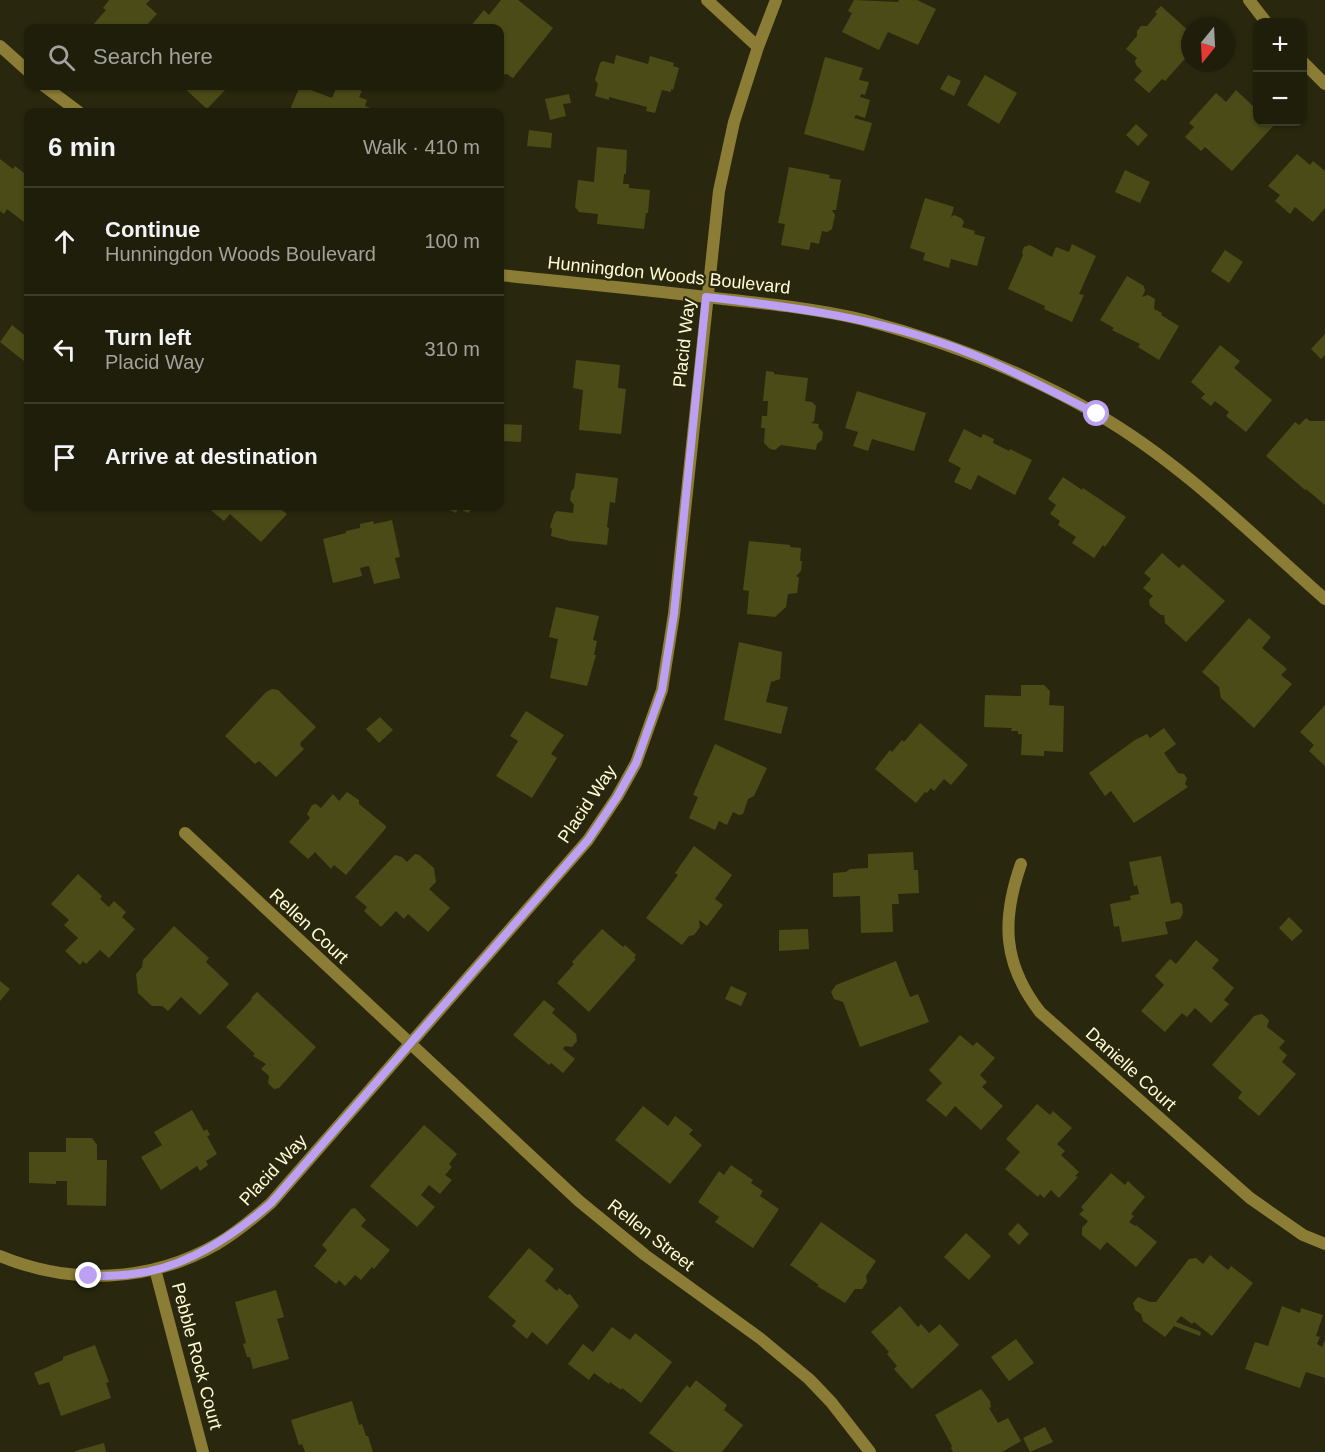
<!DOCTYPE html>
<html lang="en">
<head>
<meta charset="utf-8">
<style>
  body { margin:0; font-family:Arial,sans-serif; background:#2c2b18; color:#f1f3f6 }
  .controls { position:absolute; right:18px; top:18px; display:grid; overflow:hidden; border-radius:12px; box-shadow:0 2px 4px #0004 }
  .controls button { width:54px; height:54px; display:grid; place-items:center; padding:0; border:0; border-bottom:2px solid #3c3c2b; background:#1f1e0a; color:#f1f3f6; font:30px sans-serif }
  .compass { position:absolute; left:1181px; top:18px; width:54px; height:54px; border-radius:50%; background:#1f1e0a; box-shadow:0 2px 4px #0004; rotate:198deg }
  .stop { position:absolute; width:18px; height:18px; margin:-14px; border:4px solid #bca0f2; border-radius:50%; background:#fff }
  .stop.end { background:#bca0f2; border-color:#fff; box-shadow:0 2px 6px #0008 }
  .list { margin:0; padding:0; list-style:none }
  h2 { display:flex; justify-content:space-between; align-items:center; height:78px; margin:0; padding:0 24px; font-size:26px }
  h2 small { font-size:20px; font-weight:400; color:#a1a29c }
  .list li { display:grid; grid-template-columns:39px 1fr auto; gap:18px; align-items:center; box-sizing:border-box; height:108px; padding:0 24px; border-top:2px solid #3c3c2b }
  .list b { display:block; font-size:22px; white-space:nowrap }
  .list p { margin:0; font-size:20px; white-space:nowrap; color:#a1a29c }
  .list em { font-size:20px; font-style:normal; color:#a1a29c }
  .icon { flex:none; width:33px; height:33px; fill:none; stroke:currentColor; stroke-width:2; stroke-linecap:round; stroke-linejoin:round }
  .map { position:relative; flex:none; width:1325px; height:1452px; overflow:hidden }
  .search { position:absolute; background:#1f1e0a; box-shadow:0 2px 4px #0004; left:24px; top:24px; width:480px; height:66px; display:flex; align-items:center; gap:15px; box-sizing:border-box; padding:0 21px; border-radius:12px; color:#a1a29c; font-size:22px }
  .panel { position:absolute; background:#1f1e0a; box-shadow:0 2px 4px #0004; left:24px; top:108px; width:480px; height:402px; border-radius:12px }
  .map>svg:first-child { display:block }
</style>
</head>
<body>
<div class="map">
<svg width="1325" height="1452" viewBox="0 0 1325 1452">
  <rect width="100%" height="100%" fill="#29280e"/>
  <path fill="#4b4b18" d="M109,0h41l-4,4 11,10 -13,14h-51l-2,-1 15,-17 -3,-2z
    M501,0h17l35,28 -40,50 -6,-4 -7,1v-47h-31l15,-18 5,5z
    M854,0l44,2 1,-2h18l19,9 -18,36 -30,-13 -9,18 -37,-18 10,-19 -4,-2z
    M1161,6l29,26v21l-25,28 -3,-2 -13,14 -15,-13 8,-9 -6,-6 -1,-4 2,-3 -11,-9 11,-13v-5l4,-5h6l10,-12 -2,-2z
    M616,55l32,9 2,-8 24,7 -1,3 6,2 -6,22 -2,-1v3l-9,-2 -7,23 -9,-2 1,-4 -38,-10v3l-14,-4 3,-12 -3,-4 5,-17 3,-2 11,3z
    M825,57l38,11 -4,12 10,2 -4,13 -4,-1 -1,3 10,3 -5,18 -9,-3 -2,3 18,5 -8,28 -60,-17z
    M948,75l13,6 -7,15 -14,-7z
    M985,75l32,18 -18,31 -32,-19z
    M182,86h47l-22,23z
    M300,86l32,12 5,-12h10l15,5 -3,6 8,3 -2,6 8,3 -2,3h-82z
    M1236,90l18,17 4,-1v16l18,1 -44,48 -27,-24 -4,4 -16,-14 9,-10 -5,-4 27,-30 10,9z
    M569,94l2,9 -8,1 3,12 -16,4 -5,-21z
    M1136,124l12,11 -10,11 -12,-11z
    M529,130l23,3 -1,15 -24,-2z
    M597,147l30,3 -1,24h-2l-1,10h6v4l21,2 -2,23h-2l-2,16 -47,-5 1,-10 -19,-2 -4,-5 3,-27 16,2z
    M1297,154l13,11 3,-4 12,10v37l-12,14 -18,-15 -5,7 -15,-13 5,-6 -12,-9z
    M0,159l13,10 2,-3 13,10v49l-21,-16 -3,5 -4,-3z
    M789,167l41,8 -1,3 12,2 -5,30h-4l3,5 -3,14 -5,3 -5,-1 -3,13 -8,-2 -2,8 -28,-5 4,-21 -7,-1z
    M1125,170l25,12 -10,21 -25,-11z
    M925,198l29,9 -3,10 3,-2 7,3 3,4 -2,5 13,4 -1,3 11,3 -8,29 -26,-7 -2,9 -26,-8 2,-7 -15,-5z
    M1072,244l24,12 -17,38 5,1 -12,27 -28,-13 1,-3 -37,-17 15,-34 -1,-3 2,-5 6,-2 22,12 4,-10 13,5z
    M1225,250l18,12 -14,21 -18,-12z
    M1127,276l17,10 1,5 -3,6 6,-2 7,4 -1,10 8,4 -1,2 18,11 -20,34 -21,-13 2,-3 -28,-14 2,-2 -14,-8z
    M12,325l16,13v17l-4,6 -24,-19z
    M1325,334v21l-4,4 -10,-10z
    M1220,345l20,16 -6,7 38,32 -26,32 -20,-16 3,-4 -14,-11 -4,5 -10,-8 4,-4 -14,-12z
    M576,360l44,5 -2,23 8,1 -5,45 -42,-4 4,-40 -10,-2z
    M766,371l8,1v2l34,4 -3,23 7,1 4,4 -2,15 -3,2 8,1 -1,3 5,5 -1,8 -5,4 -1,6 -35,-5 -6,5 -5,-1 -6,-6 1,-15h-4l1,-12h5l1,-15h-5z
    M857,391l69,22 -12,38 -42,-12 -4,12 -15,-5 5,-14 -13,-4z
    M1306,418l4,3h15v84l-19,-16 -1,1 -39,-34 29,-34 4,3z
    M502,424l20,1 -1,17 -20,-1z
    M964,429l17,9 2,-4 11,5 -1,4 16,8 1,-2 22,11 -17,35 -37,-20 -7,15 -17,-8 7,-14 -13,-7z
    M576,473l42,5 -3,25 -5,-1 -3,25 2,1 -2,17 -37,-4 -19,-5 1,-7 -2,-2 4,-13 3,-3 16,2 1,-8 -4,-5 1,-8 3,-4z
    M1063,477l19,13 1,-2 43,29 -21,30 -2,-2 -9,13 -22,-15 4,-6 -18,-12 2,-4 -10,-7 6,-9 -8,-6z
    M206,506h71l10,8 -26,28 -31,-28 -6,7z
    M441,506h36l-2,4 -3,-1 -4,4 -10,-5 -2,5z
    M392,520l8,37 -5,1 5,20 -26,6 -5,-18 -9,2 2,8 -29,7 -10,-44 23,-6v-2l14,-3v-4l13,-3 1,3z
    M749,541l41,4v2l11,1 -1,13h2l-1,10 -5,5 3,2 -2,15 -9,1 -2,13 -11,10 -28,-3 2,-23 -6,-1z
    M1162,553l17,15 4,-4 42,37 -39,41 -21,-19 -1,-8h-3l-11,-9 -1,-6 4,-4 -10,-8 8,-9 -7,-6z
    M556,607l43,9 -6,24 4,1 -3,14h2l-9,31 -37,-8 8,-39 -9,-2z
    M1249,618l22,19 -9,11 25,21 -6,6 11,9 -38,44 -33,-30 -2,-11 -17,-15z
    M739,642l43,10 -2,27 -9,3 -5,20 22,5 -7,27 -57,-14z
    M1021,685h23l6,6 -1,14 15,1 -1,46 -19,-1v5l-23,-1 1,-21h-4v-3h-7l1,-3 -28,-1 1,-32 36,1z
    M272,689l6,1 38,37 -15,15 -1,3 4,4 -28,28 -17,-16 -4,3 -30,-28 41,-44z
    M1325,705v61l-16,-15 5,-6 -14,-13z
    M526,711l38,24 -13,19 6,4 -25,40 -36,-22 22,-35 -8,-5z
    M380,717l13,13 -14,13 -13,-14z
    M920,723l48,42 -17,20 -7,-6 -10,12 -3,-3 -4,5 -2,-1 -9,11 -41,-34 15,-19 2,2 10,-12 2,2z
    M1164,728l12,16 -12,9 14,20 6,1 3,4 -2,6 3,3 -54,36 -23,-32 -6,5 -16,-23 46,-33 12,-6 3,4z
    M715,744l52,24 -13,28 -6,3 -5,15 -4,1 -6,-3 -6,13 -8,-4 -4,9 -26,-12 9,-21 -5,-2z
    M347,792l12,8v4l27,22v2l-40,47 -12,-10 -3,4 -16,-17 -7,7 -19,-17 21,-24 -3,-4 5,-9 4,-1 5,4 12,-14 6,7z
    M694,846l38,29 -17,24 8,6 -16,21 -8,-6 1,7 -6,8 -5,1 -7,9 -36,-27 32,-43 -3,-2z
    M913,852l1,18h4l1,23 -21,1 1,10h-7l1,28 -32,1 -1,-37 -27,1v-24l13,-1 4,-3 18,-1v-14z
    M415,854l4,1 15,13 2,14 -7,7 21,19 -22,24 -20,-18 -4,5 -8,-8 -15,16 -17,-16 3,-4 -12,-10 40,-42 7,2 5,5z
    M1161,856l10,48 7,-2 4,2 1,9 -3,6 -15,3 3,12 -46,8 -3,-16 -5,1 -4,-23 21,-4 -1,-4 9,-2 -2,-9 -3,1 -5,-24z
    M78,874l24,22 -2,3 9,8 5,-6 12,11 -4,5 13,12 -26,29 -9,-8 -14,14 -3,-3 -3,4 -15,-14 13,-13 -14,-13 5,-5 -18,-16z
    M1289,917l14,14 -11,10 -13,-13z
    M174,926l35,32 -3,4 23,22 -29,31 -19,-18 -13,14 -6,-5h-10l-14,-13 -2,-19 6,-7 1,-7z
    M602,929l21,18 2,-2 11,10 -2,3 2,1 -47,53 -32,-29 17,-19 -2,-2z
    M808,929l1,20 -30,2v-21z
    M1196,940l23,20 -7,8 22,20 -10,12 5,4 -18,19 -16,-15 -8,9 -5,-4 -17,19 -24,-21 23,-26 -9,-9 15,-17 6,5z
    M896,961l14,36 8,-3 11,28 -69,25 -17,-45 -9,-3 -3,-7 5,-7z
    M0,981l10,8 -10,12z
    M731,986l16,7 -6,13 -16,-7z
    M257,992l59,55 -37,41 -5,1 -6,-6 1,-7 -8,-7 5,-5 -13,-8 2,-2 -29,-27 26,-28 -1,-1z
    M544,1000l11,9 -3,4 24,21 1,7 -5,6 -7,-1 -2,3 12,10 -12,14 -12,-10 -2,2 -36,-30z
    M1262,1014l7,6 -2,7 18,14 -6,7 8,7 -5,7 14,12 -37,42 -21,-18 4,-6 -30,-27 42,-49z
    M960,1035l13,11 4,-4 18,16 -15,17 7,7 -5,5 21,19 -22,24 -26,-24 -9,11 -20,-17 16,-17 -13,-13z
    M1037,1104l13,11 3,-4 19,17 -15,16 8,7 -4,4 18,17 -4,4 3,1 -19,21 -8,-8 -7,8 -4,-4 -2,3 -33,-28 15,-17 -14,-13z
    M643,1106l25,20 7,-10 18,14 -4,4 13,11 -32,39 -55,-44z
    M192,1110l12,21 3,-2 3,6 -3,1 10,18 -11,7 2,4 -8,6 -3,-5 -36,24 -20,-33 21,-12 -8,-13z
    M424,1125l33,29 -8,10 3,3 -7,8 7,5 -12,14 -11,-9 -8,10 14,12 -18,20 -47,-41z
    M66,1138h26l5,7v15h10l-1,46 -39,-1v-24h-11v3l-27,-1v-31h37z
    M731,1165l22,15 -2,3 12,8 -3,5 19,13 -26,39 -38,-26 4,-5 -21,-15 21,-31 5,4z
    M1111,1173l14,12 3,-4 17,16 -14,17 3,2 -5,6 6,4 1,-1 21,17 -21,25 -29,-25 -7,8 -18,-15v-7l6,-7 -9,-7 5,-4 -3,-3z
    M355,1208l11,12 -5,6 29,24 -16,19 -2,-2 -11,13 -6,-5 -10,11 -6,-6 -3,4 -22,-18 13,-16 -5,-5 29,-36z
    M821,1222l55,39 -10,15 1,6 -5,7h-7l-10,14 -28,-17 2,-1 -29,-20z
    M1018,1223l11,11 -10,11 -11,-11z
    M966,1233l25,23 -22,24 -25,-23z
    M529,1248l25,21 -9,12 12,10 2,-3 8,7 3,-1 9,12 -32,39 -15,-13 -5,7 -15,-13 4,-5 -28,-24z
    M1210,1255l18,15 3,-4 22,17 -41,53 -18,-14 -2,2 -11,-8 -5,6 25,10 -1,4 -26,-10 -9,11 -22,-16 -2,-7 -6,-4 -2,-7 5,-6 12,5h6l33,-43 7,-1 7,6z
    M276,1290l8,27 -7,2 12,40 -36,10 -3,-12h-3l-4,-13 3,-1 -11,-41z
    M900,1306l18,21 3,-3 8,9 11,-9 19,21 -47,44 -18,-20 3,-3 -10,-12 2,-2 -18,-20z
    M1282,1306l18,7 1,-5 22,7 -7,21 4,1 -3,7 5,3 3,-7v38l-19,-6 -6,16 -55,-19 10,-27 13,4z
    M612,1327l18,13 5,-7 37,29 -31,41 -19,-15 -1,2 -11,-8 -1,2 -15,-11 -5,7 -21,-16 15,-20 10,8z
    M1016,1339l18,24 -25,18 -18,-24z
    M95,1345l14,37 -3,1 5,15 -50,18 -12,-34 -10,3 -5,-12 29,-13v-3z
    M696,1380l31,25 -3,5 19,15 -21,27h-48l-25,-19 38,-48 3,3z
    M981,1389l9,12 1,6 -2,1 9,15 10,-5 13,23 -19,11h-49l-2,-4 1,-2 -17,-31z
    M352,1401l7,24 3,-1 4,12h2l5,16h-68l-3,-8 -3,1 -8,-25z
    M1045,1427l8,15 -23,10 -7,-14z
    M104,1443l2,9h-31v-1z"/>
  <g fill="none" stroke-linecap="round" stroke-linejoin="round">
    <path stroke="#8b7d35" stroke-width="12" d="M707,0l51,47
      M1249,0l17,22
      M0,46l28,25
      M1302,61l23,23
      M44,86l35,26
      M500,275c74,8 149,15 223,24 47,5 95,10 141,21 81,21 160,52 233,94 85,49 155,121 228,185
      M185,833l394,368 66,54 116,84 48,40 22,23 39,50
      M1021,864c-20,57 -18,100 19,148l210,186 53,37 22,9
      M0,1256c70,29 150,27 217,-12 19,-11 37,-26 54,-41l317,-363 29,-43 19,-34 26,-73 12,-76 45,-423 15,-69 24,-75 18,-47
      M155,1269l48,183"/>
  </g>
  <g fill="none" stroke-linecap="round" stroke-linejoin="round">
    <path stroke="#bca0f2" stroke-width="8" d="M89,1276c14,0 29,0 43,-2 52,-5 101,-38 139,-71l317,-363 29,-43 19,-34 26,-73 12,-76 32,-317c79,9 157,19 233,45 55,18 106,46 158,72"/>
  </g>
  <g text-anchor="middle" dominant-baseline="central" stroke-width="4.5" stroke-linejoin="round" paint-order="stroke">
    <g font-size="18" fill="#fffbd5" stroke="#29280e">
      <text transform="translate(669 275) rotate(6)">Hunningdon Woods Boulevard</text>
      <text transform="translate(684 343) rotate(-84)">Placid Way</text>
      <text transform="translate(587 804) rotate(-56)">Placid Way</text>
      <text transform="translate(309 926) rotate(43)">Rellen Court</text>
      <text transform="translate(1131 1069) rotate(42)">Danielle Court</text>
      <text transform="translate(273 1170) rotate(-47)">Placid Way</text>
      <text transform="translate(651 1235) rotate(38)">Rellen Street</text>
      <text transform="translate(197 1356) rotate(75)">Pebble Rock Court</text>
    </g>
  </g>
</svg>
<div class="controls">
<button>+</button>
<button>−</button>
</div>
<svg class="compass" viewBox="-18 -18 36 36"><path d="M0-13l5 13h-10z" fill="#e53935"/><path d="M0 13l5-13h-10z" fill="#a1a29c"/></svg>
<div class="stop" style="left:1097px;top:414px"></div>
<div class="stop end" style="left:89px;top:1276px"></div>
<div class="search"><svg class="icon" aria-label="search" viewBox="0 0 24 24"><circle cx="10" cy="10" r="6"/><path d="M15 15l6 6"/></svg>Search here</div>
<section class="panel">
<h2>6 min<small>Walk · 410 m</small></h2>
<ul class="list">
<li><svg class="icon" aria-label="ahead" viewBox="0 0 24 24"><path d="M12 20V5M6 11l6-6 6 6"/></svg><div><b>Continue</b><p>Hunningdon Woods Boulevard</p></div><em>100 m</em></li>
<li><svg class="icon" aria-label="left" viewBox="0 0 24 24"><path d="M17 20v-9H6M10 6l-5 5 5 5"/></svg><div><b>Turn left</b><p>Placid Way</p></div><em>310 m</em></li>
<li><svg class="icon" aria-label="arrive" viewBox="0 0 24 24"><path d="M6 21V4h12l-3 4 3 4H6"/></svg><div><b>Arrive at destination</b></div></li>
</ul>
</section>
</div>
</body>
</html>
